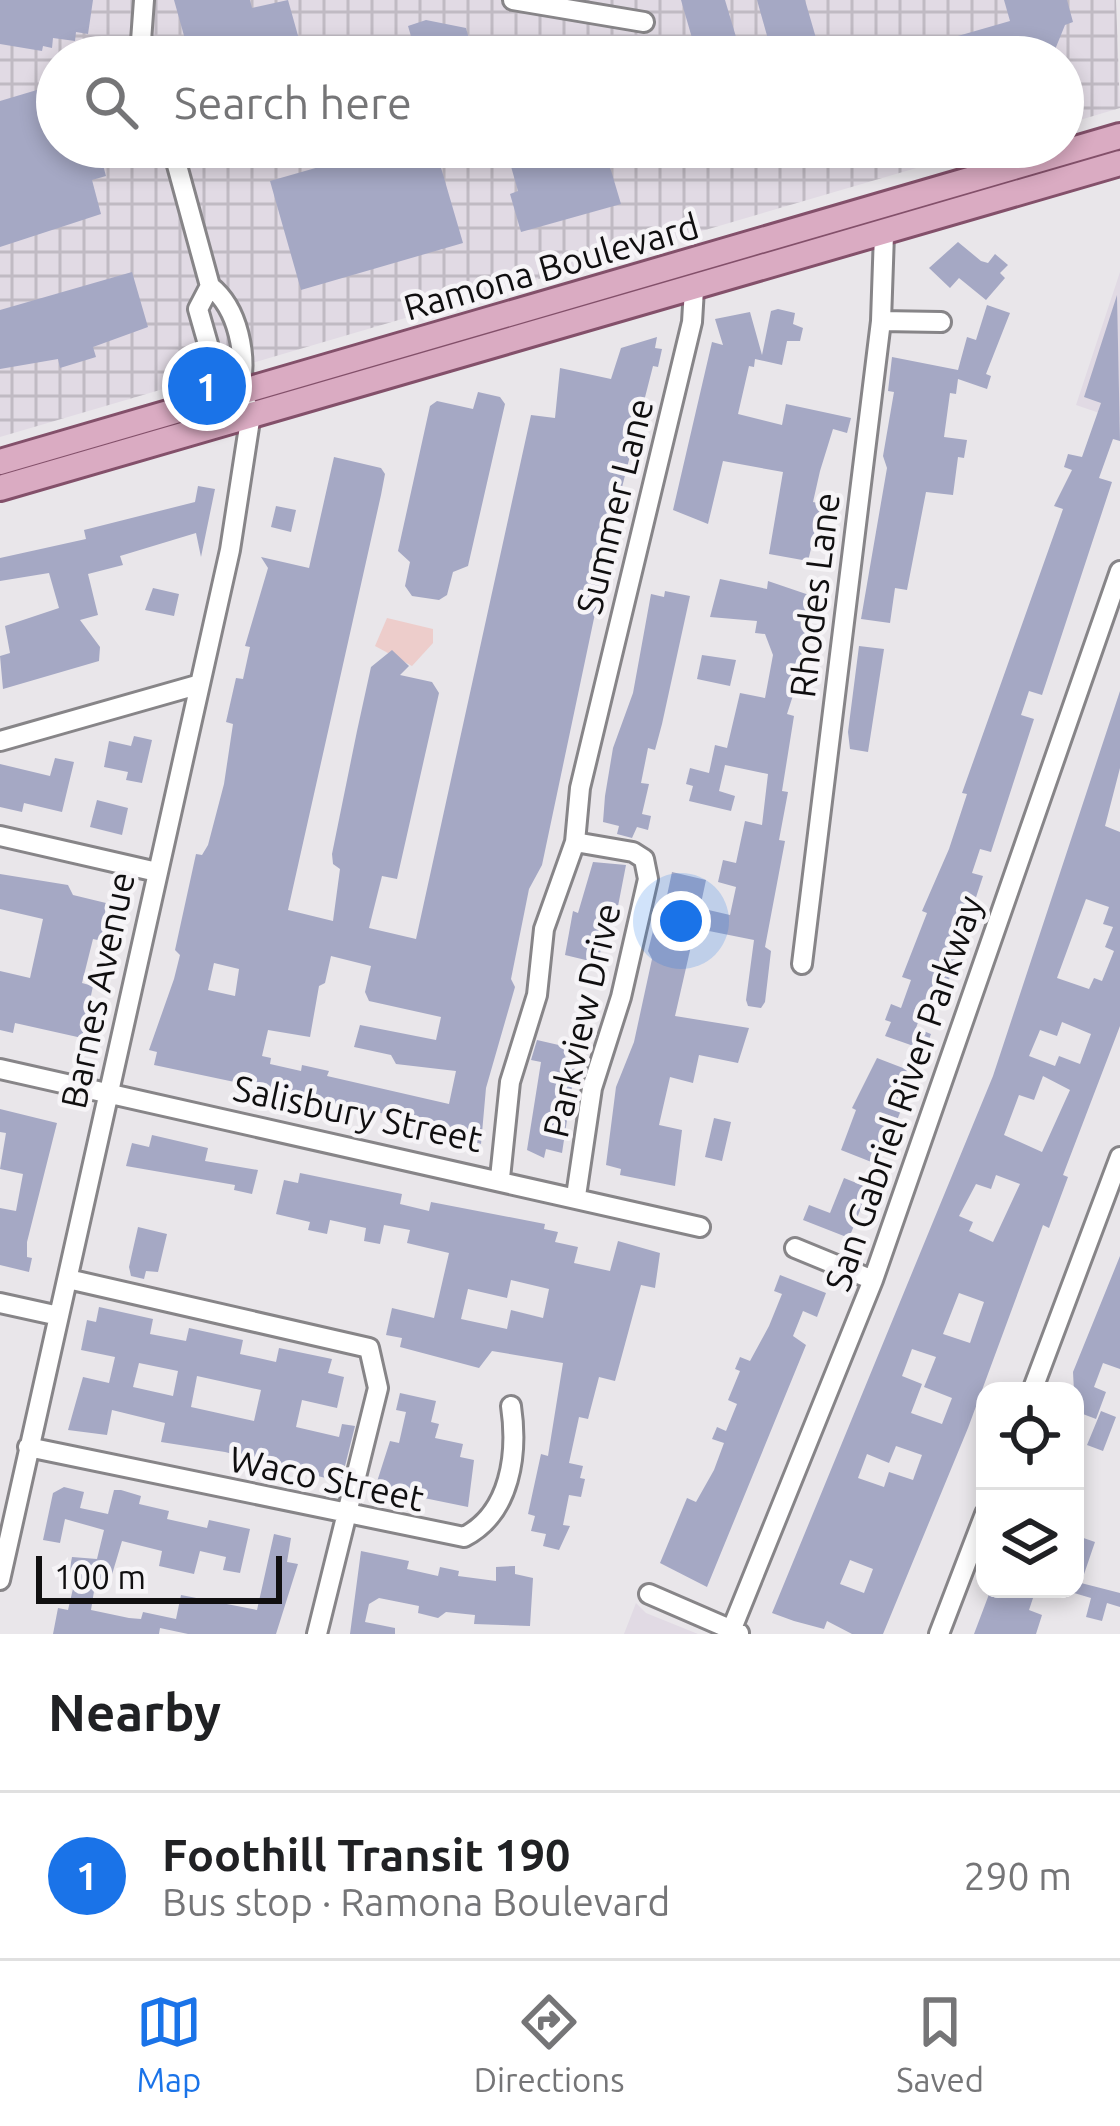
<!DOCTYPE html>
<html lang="en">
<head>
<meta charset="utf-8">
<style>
  body { margin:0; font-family:Ubuntu,sans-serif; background:#f6f6f6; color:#202124 }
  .controls { position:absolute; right:36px; bottom:36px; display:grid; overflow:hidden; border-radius:24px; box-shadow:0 6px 18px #0003 }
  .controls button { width:108px; height:108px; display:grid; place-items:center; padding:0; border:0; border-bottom:3px solid #e0e0e0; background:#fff; color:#202124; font:60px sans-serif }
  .scale { position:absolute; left:36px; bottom:30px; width:246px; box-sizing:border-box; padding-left:12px; border:6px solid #100f10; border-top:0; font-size:33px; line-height:42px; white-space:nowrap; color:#100f10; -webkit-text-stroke:9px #f6f4f7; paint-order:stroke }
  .you { position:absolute; left:681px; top:921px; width:42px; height:42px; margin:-30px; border:9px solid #fff; border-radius:50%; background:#1a73e8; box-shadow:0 0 0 18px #1a73e833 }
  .badge { display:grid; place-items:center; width:78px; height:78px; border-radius:50%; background:#1a73e8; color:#fff; font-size:39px; font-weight:700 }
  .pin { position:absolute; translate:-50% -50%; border:6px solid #fff; box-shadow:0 3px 12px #0006 }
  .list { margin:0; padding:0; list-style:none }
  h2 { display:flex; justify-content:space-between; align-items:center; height:156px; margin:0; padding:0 48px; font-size:51px }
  h2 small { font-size:39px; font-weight:400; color:#757577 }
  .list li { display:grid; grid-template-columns:78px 1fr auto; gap:36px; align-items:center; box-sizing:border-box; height:168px; padding:0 48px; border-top:3px solid #e0e0e0 }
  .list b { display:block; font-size:45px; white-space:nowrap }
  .list p { margin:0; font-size:39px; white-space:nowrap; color:#757577 }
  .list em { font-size:39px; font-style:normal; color:#757577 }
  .icon { flex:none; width:66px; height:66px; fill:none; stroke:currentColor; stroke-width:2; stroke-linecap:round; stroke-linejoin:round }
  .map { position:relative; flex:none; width:1120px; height:1634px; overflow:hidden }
  .search { position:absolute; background:#fff; box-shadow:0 6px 18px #0003; left:36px; right:36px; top:36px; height:132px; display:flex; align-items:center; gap:30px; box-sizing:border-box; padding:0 42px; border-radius:66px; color:#757577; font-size:45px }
  .sheet { height:324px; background:#fff }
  nav { display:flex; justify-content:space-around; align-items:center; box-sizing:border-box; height:168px; border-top:3px solid #e0e0e0; background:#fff; font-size:33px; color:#757577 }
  nav a { display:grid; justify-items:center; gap:6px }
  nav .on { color:#1a73e8 }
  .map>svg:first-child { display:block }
</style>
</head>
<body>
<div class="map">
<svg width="1120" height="1634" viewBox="0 0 1120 1634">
  <defs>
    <pattern id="industrial-grid" width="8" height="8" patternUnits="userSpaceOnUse" patternTransform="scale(3)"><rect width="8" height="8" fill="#e1dae4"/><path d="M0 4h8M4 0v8" fill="none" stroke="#c0bac3"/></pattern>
  </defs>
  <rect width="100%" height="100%" fill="#e9e6ea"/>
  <path fill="#e1dae4" d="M1120,272v148l-44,-15z
    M636,1603l10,10 52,21h-74z"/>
  <path fill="url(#industrial-grid)" d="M0,0h1116l4,108 -57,17v-68h-1006v90h931l-988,290z"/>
  <path fill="#edcdcb" d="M387,618l46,11v14l-21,23 -37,-20z"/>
  <path fill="#a5a8c4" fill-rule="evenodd" d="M0,0h93l-5,34 -12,-2 -1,9 -22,-3 -1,10 -9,-2 -1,5 -42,-7z
    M174,0h76l2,8 36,-8 16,57h-114z
    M681,0h44l17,57h-63l-4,-14 17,-5z
    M757,0h48l13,45 -45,12z
    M1004,0h63l6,22 -8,3 -13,32h-110l-5,-15 73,-21z
    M426,20l40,8 8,29h-57l-9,-31z
    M57,84v63h41l8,29 -14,4 9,34 -101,33v-146z
    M389,147h46l28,96 -162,47 -31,-109z
    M538,147h66l17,57 -100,28 -11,-38 8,-3 -10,-35z
    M958,242l23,19 7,2 7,-9 13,11 -8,8 5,5 -19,22 -27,-22 -9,10 -21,-20z
    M132,272l16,55 -55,20 3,10 -36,11 -2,-9 -58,10v-59z
    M1117,295l3,146 -7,-2 -14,39 13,4 -70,213 -13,-4 -8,24 13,4 -43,133 -11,-3 -8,24 11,3 -44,134 -15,-5 -8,23 15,6 -6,16 -40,-14 6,-14 -6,-2 6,-16 10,4 10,-28 -9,-3 25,-64 -5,-2 27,-62 18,-55 -5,-1 101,-284 -9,-3 18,-36 -8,-3 4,-13 14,3 19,-54 -17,-6z
    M987,305l23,8 -24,61 5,2 -4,13 -29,-10 -2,15 -6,-1 -6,44 23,3 -3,18 -6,-1 -5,38 -27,-3 -19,98 -12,-2 -5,35 -29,-4 26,-151 -4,-12 11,-64 -6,-1 4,-34 66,13 9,-33 9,3z
    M778,309l17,4 -2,11 10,4 -3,13h-13l-5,24 -27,-6 -1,8 -5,-1 -11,48 44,11 4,-21 65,14 -4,15 -14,-4 -13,42 -7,31 9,2 -14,57 -39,-7 14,-82 -60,-11 -15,63 -35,-14 39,-168 11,3 -8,-26 35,-7 12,43 9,-44z
    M657,337l-2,11 7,1 -4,18 -5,-1 -33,129 -78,370 -13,24 -18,90 4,8 -29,101 -5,56 -67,-24 -260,-55 3,-13 -8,-2 25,-71 6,-24 -5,-5 21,-96 6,1 6,-10 16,-61 9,-60 -7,-2 10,-44 7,1 7,-32 -5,-1 23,-78 -7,-11 48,11 25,-111 47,11 4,6 -4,21 -93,415 45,11 7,-52 -7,-5 -1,-10 25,-123 14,-64 21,-17 17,16 -9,9 32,7 7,11 -42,186 -15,-3 -13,52 47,11 115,-524 24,3 5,-50 51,11 10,-31zM331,956l40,10 -6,26 4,9 72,16 -5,23 -76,-15 -6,22 37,8 5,9 60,7 -7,33 -122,-28 2,-5 -27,-6 -1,6 -31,-7 1,-6 -9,-2 6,-26 42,7 9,-51 6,-3zM214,963l25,6 -4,27 -27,-6z
    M478,392l22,5 5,7 -37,162 -15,6 -6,23 -8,5 -27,-4 -7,-10 5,-24 -12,-11 32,-145 7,-5 36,8z
    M198,486l17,3 -14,68 -5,-24 -76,23 3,9 -35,9 10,41 -18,5 20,27 -1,14 -96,28 -3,-33 10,-3 -5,-27 54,-18 -10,-35 -49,8v-23l86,-19 -2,-9 111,-28z
    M276,506l20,4 -5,22 -20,-5z
    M720,579l47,10 1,-8 47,16 -10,61 -18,56 7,2 -12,75 6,1 -9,48 6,1 -20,106 6,4 -6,51 -4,6 -13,-2 -2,-6 8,-60 -50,-10 -1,5 -9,-2 -19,83 74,12 -11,35 -39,-8 -6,28 -23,-6 -11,48 23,5 -7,56 -55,-11 1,-6 -15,-4 10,-78 18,-45 18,-83 -4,-8 5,-20 6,2 13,-61 34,8 -6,28 30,7 6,-28 -18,-5 5,-22 13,3 9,-42 17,4 6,-51 -43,-9 -6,26 16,5 -4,15 -42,-10 4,-15 -7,-2 4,-16 19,5 6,-28 12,3 13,-55 25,5 8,-43 -8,-21 -10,-1 2,-12 -47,-4z
    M153,588l26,6 -5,22 -29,-6z
    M665,591l25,5 -28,128 -7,26 -7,-2 -7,35 8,1 -7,30 9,2 -3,14 -11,-3 -5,11 -15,-4 2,-8 -16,-4 2,-26 8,-48 20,-55 18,-99 13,3z
    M859,646l25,3 -16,103 -18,-3 -2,-17z
    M702,655l34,5 -6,26 -33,-7z
    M1120,691v77l-15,58 15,6v194l-57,149 5,2 -19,51 -6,-3 -75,203 -85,206h-31l-25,-13 -3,8 -30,-8 -22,-8 221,-537zM1086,899l23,8 -6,17 10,3 -8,20 9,4 -12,30 -8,-3 -5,11 -32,-11zM1062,1022l29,12 -11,30 -21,-8 -4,10 -26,-10 11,-26 17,6zM1043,1076l27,14 -28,62 -38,-17 15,-40 15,5zM996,1175l24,9 -27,58 -24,-11 4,-9 -14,-6 17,-32 15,5zM959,1293l25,9 -14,41 -27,-9zM912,1349l24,8 -12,30 28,11 -10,26 -31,-11 11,-29 -20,-8zM896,1446l26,9 -9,25 -24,-8 -5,15 -26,-9 9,-24 22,9zM850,1560l23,9 -9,24 -24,-9z
    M134,736l18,4 -10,43 -16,-3 2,-8 -24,-5 5,-26 22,5z
    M55,758l19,4 -12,50 -38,-9 -2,9 -22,-5v-43l50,12z
    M97,800l31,8 -6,27 -32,-8z
    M593,862l33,3 -14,72 -8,-2 -6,28 -33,-8 8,-44 5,2z
    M0,874l68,11 5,10 33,8 -4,38 -9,-2 -11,44 11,3 -11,52 -67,-15 -2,10 -13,-3v-59l30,7 13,-59 -43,-10z
    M537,1040l26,6 3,13 10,2 -14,92 -16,-4 -2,9 -17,-8 14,-88 -10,-2z
    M877,1058l39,15 -37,92 -38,-15 15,-40 -4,-2z
    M0,1109l57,14 -30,119v15l5,1 -3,14 -29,-7v-57l16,3 7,-37 -23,-5 6,-36 -6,-1z
    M714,1118l17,4 -9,39 -17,-4z
    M152,1135l56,13 -3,13 53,9 -6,24 -18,-4 1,-5 -109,-19 6,-23 17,4z
    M300,1173l102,21 -2,10 29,7 2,-9 114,22 -1,5 14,3 -3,10 23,5 -4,16 36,8 8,-30 42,12 -5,35 -14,-3 -26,96 -16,-4 -11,42 -9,-2 -10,46 14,3 -3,12 5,1 -4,18 -12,-2 -6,30 7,1 -11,24 -16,-4 3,-12 -15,-3 4,-15 -7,-2 13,-60 7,2 15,-93 -71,-12 -13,17 -79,-21 2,-9 -16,-3 6,-27 42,10 15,-65 -42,-10 3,-13 -26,-5 -4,19 -16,-3 2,-13 -36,-8 -3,14 -19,-4 2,-8 -34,-8 8,-34 14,3zM511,1280l38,9 -6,29 -32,-8 -4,19 -46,-10 7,-30 39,9z
    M844,1178l25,10 -20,50 -46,-18 6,-15 21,8z
    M138,1227l29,7 -9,38 -12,-1 -2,8 -13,-3 -2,-9z
    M1120,1256v113l-17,-6 -9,24 12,5 -10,27 -21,-8 -2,-39z
    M780,1275l46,18 -9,24 -14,-6 -10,25 13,9 -99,242 -47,-24 27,-65 9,4 18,-32 10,-27 -12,-4 5,-12 9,4 11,-27 -9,-4 12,-29 -5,-2 5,-12 10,4 19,-35 13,-32 -8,-3z
    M99,1307l54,12 -3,15 36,7 3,-13 54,12 -3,14 36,8 3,-14 53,11 -4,14 16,4 -7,31 -35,-8 -6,27 43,10 3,-13 13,2 -14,56 -116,-30 -64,-10 4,-19 -53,-13 -5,25 -39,-5 15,-53 26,6 6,-26 -34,-7 6,-30 9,2zM139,1363l39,8 -5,25 -40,-9zM197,1376l64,14 -7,31 -63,-14z
    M400,1393l36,8 -5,21 8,2 -4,14 28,6 -3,13 14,3 -6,47 -93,-19 15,-47 9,2 7,-31 -10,-2z
    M1101,1411l15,6 -13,34 -16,-6z
    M64,1487l20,5 -4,16 28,6 6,-24h7l20,6 -2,8 30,7 -2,8 40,9 2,-8 41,9 -10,44 -17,-3 3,-13 -26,-6 -6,23 -35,-8 3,-15 -40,-10 -14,47 -13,-3 -4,25 38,8 12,1 2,-7 33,7 5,-24 76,15 17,-76 17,4 -4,24 11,2 -22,70h-88l-28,-6 -1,6h-106l5,-26 10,2 7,-30 -7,-1 4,-22 25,2 7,-29 -39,-11 -5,24 -17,-3 10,-47z
    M1075,1535l20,7 -14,41 39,10v14l-13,-4 -5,18 -16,-4 5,-19 -17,-5z
    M361,1551l48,10 -2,8 31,7 2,-9 19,4 -1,5 38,5v-14l19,-1v8l18,4 -3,48 -56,-2 1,-9 -29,-3 -8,6 -20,-5 1,-7 -40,-8 -10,6 -4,18 30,6v6h-45z
    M991,1589h45l-7,21 13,5 -6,19h-62z"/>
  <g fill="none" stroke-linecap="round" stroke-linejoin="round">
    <g stroke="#878588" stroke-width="24">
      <path id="minor" d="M144,0l-3,41 5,16
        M513,0l131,22
        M210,286c29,23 37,70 30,104
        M881,321l60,1
        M0,741l197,-56
        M0,836l157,36
        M575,842l58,10 11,7 4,20 -27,118 -29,91 -16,108
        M802,964l79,-643 3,-87
        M0,1069l700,158
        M500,1178l10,-96 27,-87 7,-66 31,-87 5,-54 112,-466 2,-33
        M795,1248l78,32
        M68,1279l301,69 9,40 -61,246
        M0,1303l59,13
        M1032,1391l88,-234
        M28,1447l436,90c47,-24 54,-84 47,-131
        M0,1580l230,-1030 21,-136 -11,-24 -24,-18 -18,-63 12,-23 -38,-139
        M649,1594l90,39
        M731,1631l142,-351 247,-709
        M939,1634l46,-120"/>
    </g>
    <g stroke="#83506a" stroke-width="30">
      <path id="major" d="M0,462l1120,-326
        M0,488l1120,-325"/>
    </g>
    <use href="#minor" stroke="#fff" stroke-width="18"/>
    <use href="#major" stroke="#daabc2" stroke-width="24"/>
  </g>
  <g text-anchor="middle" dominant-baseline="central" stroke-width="9" stroke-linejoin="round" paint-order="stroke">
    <g font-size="36" fill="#100f10" stroke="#f6f4f7">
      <text transform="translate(551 266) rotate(-16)">Ramona Boulevard</text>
      <text transform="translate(614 506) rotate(-76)">Summer Lane</text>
      <text transform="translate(814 595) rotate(-83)">Rhodes Lane</text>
      <text transform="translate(97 990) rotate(-78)">Barnes Avenue</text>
      <text transform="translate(581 1020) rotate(-77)">Parkview Drive</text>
      <text transform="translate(903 1093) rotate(-71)">San Gabriel River Parkway</text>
      <text transform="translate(358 1113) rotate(12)">Salisbury Street</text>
      <text transform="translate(327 1478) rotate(12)">Waco Street</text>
    </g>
  </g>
</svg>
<div class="controls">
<button><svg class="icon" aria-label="locate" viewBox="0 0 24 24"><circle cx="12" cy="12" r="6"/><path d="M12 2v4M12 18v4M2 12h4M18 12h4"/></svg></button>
<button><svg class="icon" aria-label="layers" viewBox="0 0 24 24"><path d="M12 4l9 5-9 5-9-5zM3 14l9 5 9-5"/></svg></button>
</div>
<div class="scale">100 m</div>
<div class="you"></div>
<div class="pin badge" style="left:207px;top:386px">1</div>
<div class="search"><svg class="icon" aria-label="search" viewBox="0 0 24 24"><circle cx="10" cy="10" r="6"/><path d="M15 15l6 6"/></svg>Search here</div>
</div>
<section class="sheet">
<h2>Nearby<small></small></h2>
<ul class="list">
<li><span class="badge">1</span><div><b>Foothill Transit 190</b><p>Bus stop · Ramona Boulevard</p></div><em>290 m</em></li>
</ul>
</section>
<nav>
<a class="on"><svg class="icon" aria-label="map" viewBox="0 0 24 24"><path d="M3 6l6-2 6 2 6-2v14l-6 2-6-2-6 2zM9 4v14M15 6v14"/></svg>Map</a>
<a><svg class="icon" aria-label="directions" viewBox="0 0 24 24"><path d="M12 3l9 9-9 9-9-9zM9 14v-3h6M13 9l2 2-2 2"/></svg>Directions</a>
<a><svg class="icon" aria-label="saved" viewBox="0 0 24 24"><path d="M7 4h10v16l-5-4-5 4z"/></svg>Saved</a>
</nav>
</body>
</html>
